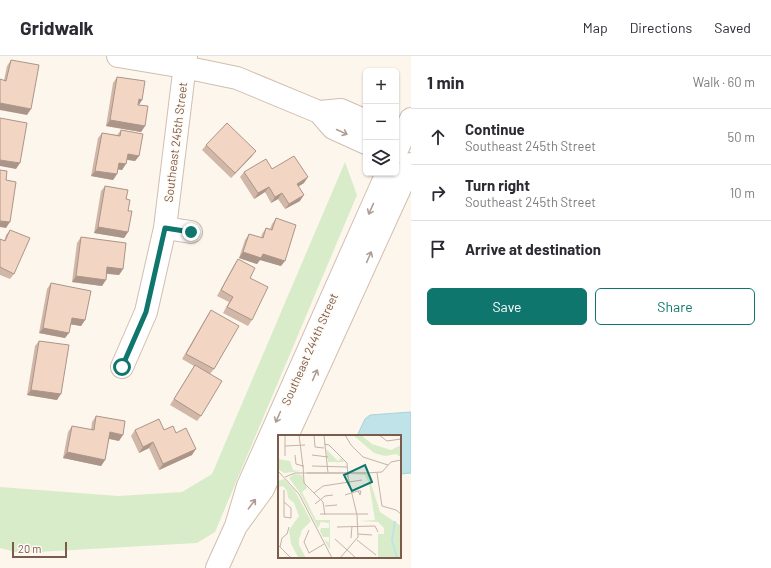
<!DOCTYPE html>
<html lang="en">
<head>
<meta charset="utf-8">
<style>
  body { margin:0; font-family:Barlow,sans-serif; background:#f7f7f7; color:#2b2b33 }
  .controls { position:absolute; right:12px; top:12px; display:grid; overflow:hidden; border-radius:6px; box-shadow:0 1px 3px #0004 }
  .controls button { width:36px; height:36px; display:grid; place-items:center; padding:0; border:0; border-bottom:1px solid #e1e1e2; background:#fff; color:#2b2b33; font:20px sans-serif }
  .scale { position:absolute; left:12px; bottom:10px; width:55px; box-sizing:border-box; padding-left:4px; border:2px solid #7a5c4d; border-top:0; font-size:11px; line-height:14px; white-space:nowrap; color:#7a5c4d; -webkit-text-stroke:3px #fffaf3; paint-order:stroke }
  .stop { position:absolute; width:12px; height:12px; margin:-9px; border:3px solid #0f766e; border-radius:50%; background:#fff }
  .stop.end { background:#0f766e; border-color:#fff; box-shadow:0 1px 4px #0008 }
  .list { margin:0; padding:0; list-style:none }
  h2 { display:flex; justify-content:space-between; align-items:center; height:52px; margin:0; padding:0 16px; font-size:17px }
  h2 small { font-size:13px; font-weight:400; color:#7c7c81 }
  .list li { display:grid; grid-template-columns:26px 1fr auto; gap:12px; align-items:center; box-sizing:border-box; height:56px; padding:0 16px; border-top:1px solid #e1e1e2 }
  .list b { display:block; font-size:15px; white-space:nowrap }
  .list p { margin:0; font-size:13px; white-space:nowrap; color:#7c7c81 }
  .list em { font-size:13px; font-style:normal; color:#7c7c81 }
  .actions { display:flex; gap:8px; padding:12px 16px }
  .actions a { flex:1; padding:9px 0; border:1px solid #0f766e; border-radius:6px; text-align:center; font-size:14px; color:#0f766e }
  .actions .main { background:#0f766e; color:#fff }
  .icon { flex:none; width:22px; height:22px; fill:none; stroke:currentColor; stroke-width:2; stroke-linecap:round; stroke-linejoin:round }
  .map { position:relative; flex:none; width:411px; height:512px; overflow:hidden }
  header { display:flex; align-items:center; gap:24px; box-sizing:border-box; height:56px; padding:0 20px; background:#fff; border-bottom:1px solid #e1e1e2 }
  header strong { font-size:19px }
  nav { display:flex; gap:22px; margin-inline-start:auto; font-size:14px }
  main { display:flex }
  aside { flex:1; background:#fff }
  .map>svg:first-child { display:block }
</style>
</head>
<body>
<header>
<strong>Gridwalk</strong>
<nav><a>Map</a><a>Directions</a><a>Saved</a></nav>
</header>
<main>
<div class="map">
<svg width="411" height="512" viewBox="0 0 411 512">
  <rect width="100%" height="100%" fill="#fdf6ec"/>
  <path fill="#d8ecc9" d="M345,106l12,33 -142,337 -18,11 -178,10 -19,-5v-61l118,9 64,-4 30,-18z"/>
  <path fill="#bfe3e8" stroke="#a5d3da" d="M411,356v61l-11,1v-38h-43l8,-17 5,-4z"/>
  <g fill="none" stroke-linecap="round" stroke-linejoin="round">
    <g stroke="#d1beb0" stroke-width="24">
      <path id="minor" d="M118,0l66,11 53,11 82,34
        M366,65l-25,-11 -22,2 14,16 33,15
        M396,96l15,-33
        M165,172l26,4
        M122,311l24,-55 19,-84 21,-172
        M287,380l124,-272
        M279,398l-16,35 -27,37 12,-40 139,-313
        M217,512l19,-42"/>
    </g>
    <use href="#minor" stroke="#fff" stroke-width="22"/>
  </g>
  <path fill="#d1b7a8" d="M11,4l16,55 -23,-35 3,-14z
    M117,21l25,23 -3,5 6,21 -4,6 -35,-6 7,-43z
    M121,74l18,26 -4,5 -8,-1 -5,10 -4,-1 -1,5 -4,6 -22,-4 7,-38 4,-5 15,2z
    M206,89l46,11 -21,22 -29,-28z
    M272,113l32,14 -6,3 2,15 -15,8 -7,-10 -7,4 -6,-11 -11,7 -14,-22 4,-5z
    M105,130l21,13 2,12v21l-4,6 -30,-5 7,-42z
    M276,162l5,48 -21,-6 -3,4 -18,-6 6,-18 4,-6 12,4 1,-4 4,-6 4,1 2,-5z
    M10,174l4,44 -4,5 -10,-4v-36l4,2 2,-6z
    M81,181l42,32 -4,6 -12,-1 -5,12 -30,-4 5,-39z
    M238,203l12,19 2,42 -4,6 -25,-13 6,-11 -12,-6 17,-31z
    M51,227l34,37 -4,6 -10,-2 -6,14 -26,-5 8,-44z
    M211,254l3,59 -4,5 -9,42 -4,5 -27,-16 24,-39 -12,-7 25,-43z
    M39,285l18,59 -30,-5 8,-49z
    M96,360l23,25 -10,-2 -4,21 -4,6 -38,-8 5,-26 4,-6 19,4 1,-8z
    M135,374h29l12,3 16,22 -33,15 -10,-22 -10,5 -8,-17z"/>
  <path fill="#aa9588" d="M139,43l3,1 -4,6z
    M0,47l31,6 -4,6 -27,-5z
    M110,64l35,6 -4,6 -35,-6z
    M256,95l-4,5 -21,22 4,-5z
    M128,98l11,2 -4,5 -11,-2z
    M0,104l20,3 -4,6 -16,-3z
    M119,107l7,1 -4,6 -7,-1z
    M95,115l22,3 -4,6 -22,-4z
    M308,121l-4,6 -11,7 4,-6z
    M269,131l-4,5 -11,7 4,-6z
    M282,137l-4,6 -7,4 4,-6z
    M304,139l-4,6 -15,8 4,-5z
    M0,165l10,1 -4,6 -6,-1z
    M98,171l30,5 -4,6 -30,-5z
    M243,196l20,2 22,7 -4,5 -21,-6 -3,4 -18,-6z
    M107,211l16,2 -4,6 -16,-2z
    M76,220l30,4 -4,6 -30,-4z
    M72,262l13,2 -4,6 -13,-2z
    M43,272l26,5 -4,5 -26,-5z
    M31,334l30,4 -4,6 -30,-5z
    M110,376l13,3 -4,6 -13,-3z
    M153,386l-4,6 -10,5 4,-6z
    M196,393l-4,6 -33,15 4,-6z
    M67,396l38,8 -4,6 -38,-8z"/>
  <path fill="#f3d5c3" stroke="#aa9588" d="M11,4l28,5 -8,44 -31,-6v-24l6,2z
    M117,21l28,4 -3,19 -3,-1 -1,6 10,1 -3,20 -35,-6z
    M0,62l27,5 -7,40 -20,-3z
    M227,67l29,28 -21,22 -29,-28z
    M121,74l22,4 -4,22 -11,-2 -2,10 -7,-1 -2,11 -22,-3 7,-38 18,3z
    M294,100l14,21 -11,7 7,11 -15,9 -7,-11 -7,4 -6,-10 -11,6 -14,-21 22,-13 6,10z
    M0,114l7,1 -1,9 10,2 -6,40 -10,-1z
    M105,130l23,4 -2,9 4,1 -2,11h4l-4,21 -30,-5z
    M276,162l20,7 -11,36 -22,-7 -2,4 -18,-6 6,-18 14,4 3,-10 6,2z
    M10,174l20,8 -16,36 -14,-7v-28l5,2z
    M81,181l45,6 -3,26 -16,-2 -1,13 -30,-4z
    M238,203l17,9 -5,10 18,9 -16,33 -25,-13 6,-10 -12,-7z
    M51,227l40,8 -6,29 -13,-2 -3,15 -26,-5z
    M211,254l28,16 -25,43 -28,-15z
    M39,285l30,4 -8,49 -30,-4z
    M195,309l27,16 -21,35 -27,-17z
    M96,360l29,5 -2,14 -13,-3 -5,28 -38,-8 5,-26 22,4z
    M159,363l5,11 9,-4 3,7 10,-5 10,21 -33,15 -10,-22 -10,5 -8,-17z"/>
  <defs><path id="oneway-shaft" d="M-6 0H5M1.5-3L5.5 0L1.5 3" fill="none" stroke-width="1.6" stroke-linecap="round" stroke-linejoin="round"/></defs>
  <g stroke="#af9d94">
    <use href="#oneway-shaft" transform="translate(342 76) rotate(25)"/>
    <use href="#oneway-shaft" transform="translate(371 153) rotate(114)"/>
    <use href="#oneway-shaft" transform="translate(369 201) rotate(-66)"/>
    <use href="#oneway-shaft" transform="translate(315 319) rotate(-66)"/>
    <use href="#oneway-shaft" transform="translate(278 361) rotate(114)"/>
    <use href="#oneway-shaft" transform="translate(252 448) rotate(-53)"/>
  </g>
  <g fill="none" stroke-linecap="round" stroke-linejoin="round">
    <path stroke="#0f766e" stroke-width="5" d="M122,311l24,-55 19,-84 26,4"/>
  </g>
  <g text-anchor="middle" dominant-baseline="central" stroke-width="3" stroke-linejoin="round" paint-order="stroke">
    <g font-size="12" fill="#7a5c4d" stroke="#fffaf3">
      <text transform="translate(175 86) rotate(-83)">Southeast 245th Street</text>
      <text transform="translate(309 293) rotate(-66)">Southeast 244th Street</text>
    </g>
  </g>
  <g transform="translate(278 379)">
    <rect width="123" height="123" fill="#fdf6ec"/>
    <path d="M75,0h8l11,9 19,6 10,-5v12l-5,-3 -11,2 -11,-3zM48,14l12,12 3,-3 4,4h-17zM0,24l12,2 3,9 8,1 -17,2 -6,-4zM16,39l8,1 5,13 -5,4 14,28h14v30l-6,-11 5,4v-6h-6l-3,-6 1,-3h8v-5l-8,-1 -3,6 -18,-35 -11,-15zM72,39h18l12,38 21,14v32h-23v-24h6v-6l-6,-6 -18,-1 15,-1 -6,-37 -4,-8zM6,44l11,12 16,30 -9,9 -3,9v6l7,13 -8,-1 -7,-13 -2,-14 10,-14 -5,-13 -6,-5 -1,-7 -4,-5 -5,1v-6z" fill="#d8ecc9"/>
    <path fill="none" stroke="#bfe3e8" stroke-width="2" d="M117,86l-3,19 5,18"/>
    <path fill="none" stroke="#c5b3a7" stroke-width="1" d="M7,0v21M21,0l4,32M36,0l1,12 9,1M46,0l4,38M67,0l6,10 12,12 25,8M101,0l8,6 14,-2M46,9l5,1 18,18 1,14v-4M7,11l20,-1M17,20l1,9 7,2M34,20l16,2M25,30l1,18 19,19 2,13M34,31l35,1M0,36l21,23 33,64M88,38l16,-1 9,-10 10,-2M99,38l5,33 14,4 5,4M7,42l10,-4h71h-59M36,58l9,-7 39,-6M67,60l6,-2 7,-2h3l-1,4 -2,-4M6,67l7,6v10l-7,-1v-27M37,69l10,-8 8,-1M47,71l12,-1M42,79h48M59,92l38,-1 3,6M31,95l-5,12 5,11 15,-9M80,99l14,1M73,103l1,-12M57,104l21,19M79,105l19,15M0,110l13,13M2,112l2,-9 5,-4 2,-7M62,123l18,-21 -1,-22 -9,-38"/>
    <path fill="#0f766e" fill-opacity="0.15" stroke="#0f766e" stroke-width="2" d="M87,30l7,17 -20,9 -8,-16z"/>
    <rect width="123" height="123" fill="none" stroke="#7a5c4d" stroke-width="2"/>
  </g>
</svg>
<div class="controls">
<button>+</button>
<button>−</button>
<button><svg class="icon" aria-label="layers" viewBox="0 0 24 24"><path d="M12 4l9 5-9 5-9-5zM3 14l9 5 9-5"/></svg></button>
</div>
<div class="scale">20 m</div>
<div class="stop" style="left:122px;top:311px"></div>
<div class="stop end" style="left:191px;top:176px"></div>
</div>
<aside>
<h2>1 min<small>Walk · 60 m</small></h2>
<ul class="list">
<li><svg class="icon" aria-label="ahead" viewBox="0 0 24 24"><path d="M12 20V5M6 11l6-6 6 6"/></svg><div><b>Continue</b><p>Southeast 245th Street</p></div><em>50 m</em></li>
<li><svg class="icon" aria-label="right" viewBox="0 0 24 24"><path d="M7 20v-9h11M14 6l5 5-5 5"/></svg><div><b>Turn right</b><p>Southeast 245th Street</p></div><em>10 m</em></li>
<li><svg class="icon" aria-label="arrive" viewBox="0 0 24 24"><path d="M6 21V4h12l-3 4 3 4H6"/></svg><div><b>Arrive at destination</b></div></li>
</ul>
<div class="actions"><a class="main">Save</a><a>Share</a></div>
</aside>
</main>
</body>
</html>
